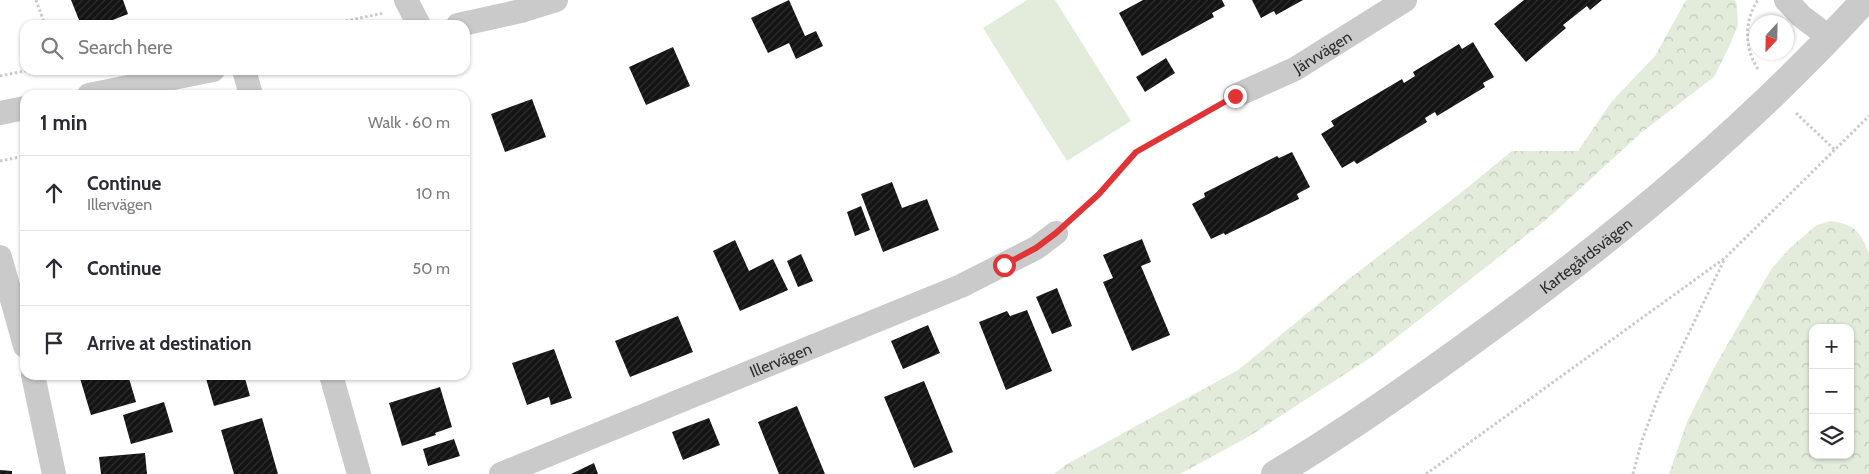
<!DOCTYPE html>
<html lang="en">
<head>
<meta charset="utf-8">
<style>
  body { margin:0; font-family:Cabin,sans-serif; background:#f7f7f7; color:#2b2b33 }
  .controls { position:absolute; right:15px; bottom:15px; display:grid; overflow:hidden; border-radius:10px; box-shadow:0 1px 4px #0004 }
  .controls button { width:45px; height:45px; display:grid; place-items:center; padding:0; border:0; border-bottom:1px solid #e1e1e2; background:#fff; color:#2b2b33; font:25px sans-serif }
  .compass { position:absolute; left:1749px; top:15px; width:45px; height:45px; border-radius:50%; background:#fff; box-shadow:0 1px 4px #0004; rotate:202deg }
  .stop { position:absolute; width:15px; height:15px; margin:-11px; border:4px solid #e03437; border-radius:50%; background:#fff }
  .stop.end { background:#e03437; border-color:#fff; box-shadow:0 1px 5px #0008 }
  .list { margin:0; padding:0; list-style:none }
  h2 { display:flex; justify-content:space-between; align-items:center; height:65px; margin:0; padding:0 20px; font-size:21px }
  h2 small { font-size:16px; font-weight:400; color:#7c7c81 }
  .list li { display:grid; grid-template-columns:32px 1fr auto; gap:15px; align-items:center; box-sizing:border-box; height:75px; padding:0 20px; border-top:1px solid #e1e1e2 }
  .list b { display:block; font-size:19px; white-space:nowrap }
  .list p { margin:0; font-size:16px; white-space:nowrap; color:#7c7c81 }
  .list em { font-size:16px; font-style:normal; color:#7c7c81 }
  .icon { flex:none; width:28px; height:28px; fill:none; stroke:currentColor; stroke-width:2; stroke-linecap:round; stroke-linejoin:round }
  .map { position:relative; flex:none; width:1869px; height:474px; overflow:hidden }
  .search { position:absolute; background:#fff; box-shadow:0 1px 4px #0004; left:20px; top:20px; width:450px; height:55px; display:flex; align-items:center; gap:12px; box-sizing:border-box; padding:0 18px; border-radius:15px; color:#7c7c81; font-size:19px }
  .panel { position:absolute; background:#fff; box-shadow:0 1px 4px #0004; left:20px; top:90px; width:450px; height:290px; border-radius:15px }
  .map>svg:first-child { display:block }
</style>
</head>
<body>
<div class="map">
<svg width="1869" height="474" viewBox="0 0 1869 474">
  <defs>
    <pattern id="forest-crowns" width="20" height="18" patternUnits="userSpaceOnUse" patternTransform="scale(1.25)"><rect width="20" height="18" fill="#e3ebdb"/><path d="M2 6a3 3 0 1 1 6 0M12 15a3 3 0 1 1 6 0" fill="none" stroke="#c3cabc"/></pattern>
    <pattern id="building-hatch" width="6" height="6" patternUnits="userSpaceOnUse" patternTransform="scale(1.25)"><rect width="6" height="6" fill="#141414"/><path d="M-1 1l2-2M0 6l6-6M5 7l2-2" fill="none" stroke="#2e2e2e"/></pattern>
  </defs>
  <rect width="100%" height="100%" fill="#fff"/>
  <path fill="url(#forest-crowns)" fill-rule="evenodd" d="M1686,0h49l2,5 1,20 -9,22 -15,30 -72,55 -95,87 -174,137 -125,81 -68,37h-126l13,-10 171,-94 111,-91 109,-84 54,-44h66l34,-50 43,-45z
    M1831,221c24,4 29,10 38,32v221h-200l18,-52 28,-56 57,-98 19,-21 26,-22zM1813,328h37v127h-37z"/>
  <path fill="#e3ebdb" d="M1027,0h28l76,121 -64,40 -84,-133z"/>
  <path fill="url(#building-hatch)" d="M71,0h52l5,14 -28,11h-19z
    M789,0l16,36 11,-5 7,15 -27,13 -7,-16 -21,10 -17,-35z
    M1143,0h79l3,6 -13,7 2,4 -72,39 -23,-43z
    M1252,0h51l-27,15 -2,-4 -13,7z
    M1524,0h78l-12,10 -3,-4 -24,19 3,3 -40,34 -32,-38z
    M1473,42l21,35 -11,6 2,4 -48,29 -2,-4 -10,6 2,4 -70,42 -3,-3 -12,7 -21,-34 13,-8 -3,-5 71,-42 2,4 11,-7 -2,-4 46,-28 3,5z
    M673,47l17,39 -44,19 -17,-38z
    M1166,58l9,15 -30,19 -9,-15z
    M532,99l14,38 -41,15 -14,-38z
    M1292,152l18,35 -13,7 2,5 -74,36 -1,-2 -13,6 -19,-35 13,-7 -1,-4 73,-37 2,2z
    M892,182l10,26 25,-9 12,31 -56,22 -22,-58z
    M861,206l9,24 -15,6 -8,-24z
    M1142,239l9,23 -10,4 29,69 -38,16 -29,-69 10,-4 -10,-23z
    M735,240l14,31 24,-12 15,31 -48,21 -27,-60z
    M801,254l12,27 -15,6 -11,-26z
    M1057,288l15,38 -20,8 -16,-37z
    M1027,310l25,61 -46,19 -27,-68 28,-11 3,5z
    M678,316l15,36 -63,25 -15,-36z
    M928,325l12,28 -37,16 -12,-28z
    M554,349l18,49 -21,7 -2,-8 -22,8 -15,-42z
    M79,375h49l8,27 -45,13z
    M205,375h39l6,21 -36,10z
    M924,381l29,71 -39,16 -30,-71z
    M440,387l12,40 -17,6 1,2 -34,11 -13,-43z
    M164,402l9,30 -42,12 -8,-29z
    M797,406l28,68h-46l-21,-52z
    M262,418l16,56h-44l-13,-44z
    M709,418l11,27 -37,15 -11,-28z
    M454,439l6,17 -32,10 -5,-17z
    M145,453l2,21h-46l-2,-17z
    M594,463l4,11h-27z
    M0,470l12,1v3h-12z"/>
  <g fill="none" stroke-linecap="round" stroke-linejoin="round">
    <path stroke="#cacaca" stroke-width="3" stroke-dasharray="2.5 2.5" stroke-linecap="butt" d="M36,0l9,25
      M326,25l58,-12
      M1758,69c-14,-21 -14,-49 0,-69
      M0,76l30,-6
      M1796,113l39,37
      M0,161l25,-5
      M1075,216l24,-22 37,-42 77,-43
      M1426,474l299,-216 144,-142
      M1633,474l9,-34 17,-45 66,-137"/>
    <g stroke="#cacaca" stroke-width="24">
      <path d="M406,0l13,25"/>
      <path d="M1786,0l15,16 29,22"/>
      <path d="M458,25l63,-14 35,-11"/>
      <path d="M244,70l7,25"/>
      <path d="M89,95l124,-25"/>
      <path id="s1" d="M1235,96l60,-27 110,-69"/>
      <path d="M0,113l25,-5"/>
      <path d="M0,257l25,89"/>
      <path d="M33,375l21,99"/>
      <path d="M331,375l28,99"/>
      <path id="s2" d="M501,474l460,-188 75,-38 20,-15"/>
    </g>
    <path stroke="#cacaca" stroke-width="28" id="s3" d="M1275,474c76,-45 149,-97 221,-150 132,-97 258,-202 369,-324"/>
  </g>
  <g fill="none" stroke-linecap="round" stroke-linejoin="round">
    <path stroke="#e03437" stroke-width="6" d="M1004,265l32,-17 20,-15 43,-39 37,-42 99,-56"/>
  </g>
  <g text-anchor="middle" dominant-baseline="central" stroke-width="5" stroke-linejoin="round" paint-order="stroke">
    <g font-size="16" fill="#2d2d2d" stroke="#fff">
      <text stroke="none"><textPath href="#s1" startOffset="98">Järvvägen</textPath></text>
      <text stroke="none"><textPath href="#s3" startOffset="380">Kartegårdsvägen</textPath></text>
      <text stroke="none"><textPath href="#s2" startOffset="302">Illervägen</textPath></text>
    </g>
  </g>
</svg>
<div class="controls">
<button>+</button>
<button>−</button>
<button><svg class="icon" aria-label="layers" viewBox="0 0 24 24"><path d="M12 4l9 5-9 5-9-5zM3 14l9 5 9-5"/></svg></button>
</div>
<svg class="compass" viewBox="-18 -18 36 36"><path d="M0-13l5 13h-10z" fill="#e53935"/><path d="M0 13l5-13h-10z" fill="#7c7c81"/></svg>
<div class="stop" style="left:1004px;top:265px"></div>
<div class="stop end" style="left:1235px;top:96px"></div>
<div class="search"><svg class="icon" aria-label="search" viewBox="0 0 24 24"><circle cx="10" cy="10" r="6"/><path d="M15 15l6 6"/></svg>Search here</div>
<section class="panel">
<h2>1 min<small>Walk · 60 m</small></h2>
<ul class="list">
<li><svg class="icon" aria-label="ahead" viewBox="0 0 24 24"><path d="M12 20V5M6 11l6-6 6 6"/></svg><div><b>Continue</b><p>Illervägen</p></div><em>10 m</em></li>
<li><svg class="icon" aria-label="ahead" viewBox="0 0 24 24"><path d="M12 20V5M6 11l6-6 6 6"/></svg><div><b>Continue</b></div><em>50 m</em></li>
<li><svg class="icon" aria-label="arrive" viewBox="0 0 24 24"><path d="M6 21V4h12l-3 4 3 4H6"/></svg><div><b>Arrive at destination</b></div></li>
</ul>
</section>
</div>
</body>
</html>
